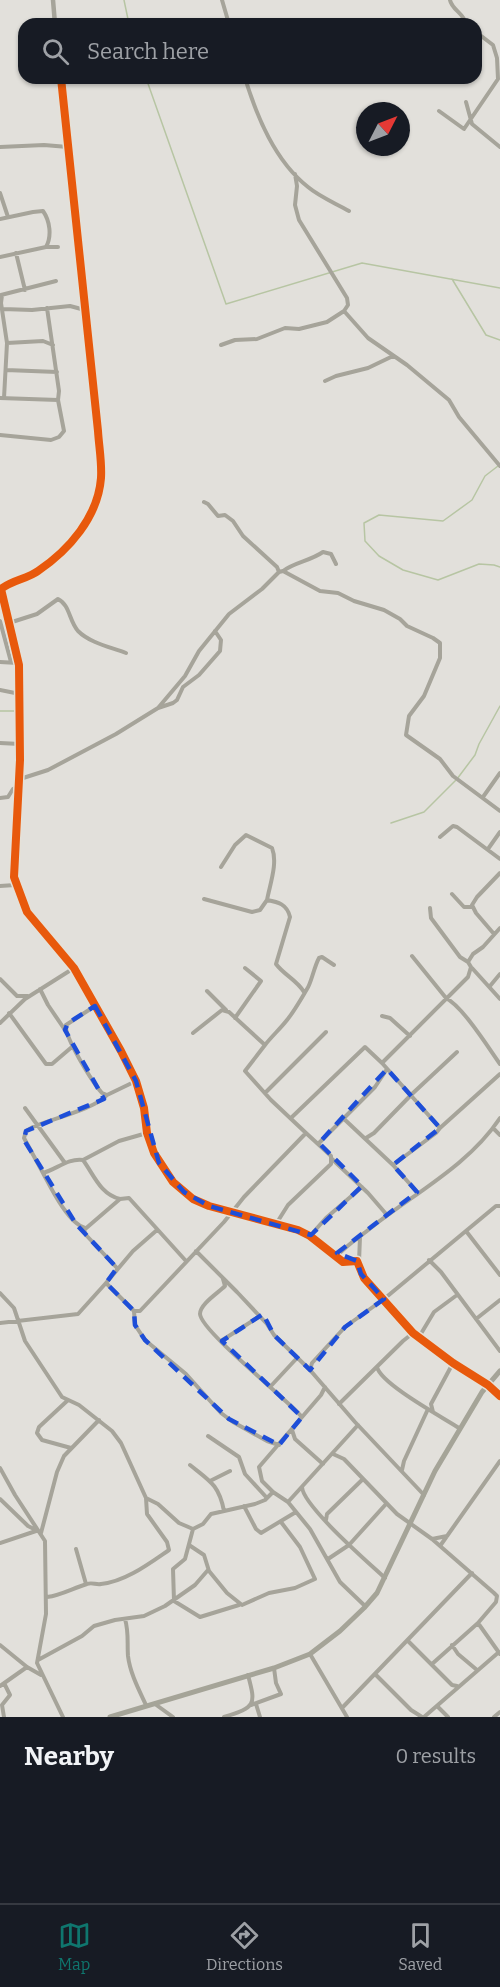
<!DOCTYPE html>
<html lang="en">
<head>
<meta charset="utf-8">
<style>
  body { margin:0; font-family:Bitter,serif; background:#242831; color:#f1f3f6 }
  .compass { position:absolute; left:356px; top:102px; width:54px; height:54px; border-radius:50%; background:#171b24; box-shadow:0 2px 4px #0004; rotate:48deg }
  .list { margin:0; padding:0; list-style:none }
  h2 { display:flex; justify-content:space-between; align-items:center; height:78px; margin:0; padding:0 24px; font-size:26px }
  h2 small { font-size:20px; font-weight:400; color:#9ea1a6 }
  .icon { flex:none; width:33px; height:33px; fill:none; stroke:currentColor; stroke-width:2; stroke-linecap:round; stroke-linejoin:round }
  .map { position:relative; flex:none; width:500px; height:1717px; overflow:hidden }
  .search { position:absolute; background:#171b24; box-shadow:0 2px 4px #0004; left:18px; right:18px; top:18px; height:66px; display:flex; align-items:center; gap:15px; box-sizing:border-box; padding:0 21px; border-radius:18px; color:#9ea1a6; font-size:22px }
  .sheet { height:186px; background:#171b24 }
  nav { display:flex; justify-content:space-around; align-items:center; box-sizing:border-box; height:84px; border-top:2px solid #363941; background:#171b24; font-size:16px; color:#9ea1a6 }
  nav a { display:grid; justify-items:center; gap:3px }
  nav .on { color:#0f766e }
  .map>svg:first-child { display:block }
</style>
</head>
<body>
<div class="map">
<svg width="500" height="1717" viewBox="0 0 500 1717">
  <rect width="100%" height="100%" fill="#e2e0db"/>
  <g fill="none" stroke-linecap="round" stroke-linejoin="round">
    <path stroke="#b7c5a3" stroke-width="1.5" d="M124,0l5,24
      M146,78l80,226 136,-41 138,25
      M452,279l34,56 14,5
      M498,466l-13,10 -13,24 -29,21 -64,-6 -15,8 1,18 14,15 24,14 35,10 41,-16 15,1 6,2
      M0,711h17
      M391,823l33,-11 33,-33 18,-24 4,-11 21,-38"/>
    <path stroke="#a6a49a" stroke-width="4" d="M222,0l7,24
      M450,0c2,10 14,13 16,24
      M245,78c12,39 30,83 63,109 12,10 27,16 41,24
      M466,102l6,22 28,23
      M439,111l25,18 34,-50 -1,-21 -4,-13 -17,-13
      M0,147l44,-2 24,2
      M295,174l2,12 -2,19 4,15 48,78 1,7 -4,6
      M0,193l8,24
      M0,219l33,-7 10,-1c7,10 9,25 3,36
      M16,253l9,37
      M0,257l46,-10h12
      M1,295l55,-14
      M2,295l-1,8 6,40 -3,55
      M3,309l29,1 38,-4 15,4
      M7,343l36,-2 10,4
      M221,345l14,-5 22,-1 28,-11 14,1 28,-7 17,-11 24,27 39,27 42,35 10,17 41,49
      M6,370l51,2
      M325,381l11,-5 32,-8 25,-12
      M0,398l58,2 1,-9 -12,-83
      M0,435l51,5 8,-3 5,-6 -6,-31
      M283,571c12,-9 27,-10 40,-19l8,2 5,10
      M279,572l4,-1 37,20 18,2 16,8 30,9 16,9 7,7 26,12 7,5v15l-16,38 -15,20 -3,19 34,24 13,17 47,35
      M0,621l11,41
      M9,623l28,-9 21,-15c12,6 11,22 20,32 12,12 32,16 48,22
      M0,662l18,1
      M0,690l20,4
      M158,708l27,-32 14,-25 30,-37 33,-25 17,-17 -2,-5 -34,-31 -10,-15 -8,-6 -7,1 -10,-12 -4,-2
      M0,743l20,1
      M20,779l28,-9 68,-36 42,-26 15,-5 4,-3 6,-13 16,-12 21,-24 1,-11 -6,-9
      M483,797l17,-24
      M0,798l8,-1 5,-8 6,-3
      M440,837l13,-11 4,1 43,32
      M488,849l12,-17
      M221,867l14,-22 11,-10 26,13c6,15 -2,36 -5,52
      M0,886l15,-1
      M452,894l12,13h8
      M204,899l48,13 8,-2 7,-10c11,2 20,4 23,17l-14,47c8,11 21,16 28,28
      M430,908l1,10 29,39 8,5
      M494,934l-18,-21 -4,-8 5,-8 23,-24
      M412,956l34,42c17,9 42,49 54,66
      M472,968l28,31
      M0,979l17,17h11
      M490,986l10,-12
      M40,989l8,16 17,25
      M207,991l19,19
      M95,1006l-29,19c-2,12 27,58 36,68l5,2 29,-14
      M9,1013l37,51h6l21,-18
      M382,1016l8,2 20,18
      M235,1018l26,-37 -16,-13
      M0,1023l25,-24 49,-31
      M265,1045c7,-9 15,-16 22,-25 8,-10 14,-21 20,-31 4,-5 7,-22 12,-31l3,-1 12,8
      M265,1093l61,-61
      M107,1095c-12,14 -56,24 -74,32l-7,4 -2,7 19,35c14,-4 25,-15 40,-13 11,15 17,34 37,39
      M25,1108l40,55
      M292,1117l73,-70 17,16
      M343,1118l50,47 24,27
      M440,1128l-58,-65 86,-86 3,-10 -3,-5 5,-8 10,-7 17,-19
      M493,1128l7,7
      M366,1138l8,-5 38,-39 45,-42
      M319,1143l56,-56 12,-18
      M332,1159l36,34 19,22
      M83,1160l36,-19 28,-8
      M393,1165l43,-32 4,-5 60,-54
      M43,1173c8,15 25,50 42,55
      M276,1224l12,-19 43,-41v-8l-25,-23
      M466,1231l34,44
      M310,1236l16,-18 36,-31
      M196,1251l41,41 30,32 7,11 36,35
      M336,1257c10,-12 24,-20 36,-30 43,-34 97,-62 128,-109
      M429,1260l12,12 59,79
      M359,1262l1,-25
      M117,1268l-31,-33 -2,-5 36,-31 9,-1 57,63
      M223,1279l2,7c-7,7 -25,18 -25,28 1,17 87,85 102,103
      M106,1283l27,-32 24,-21
      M0,1293l14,15 11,33 37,56 17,8 33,26 9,12 25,55 12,6 21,19 14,6 10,-5 8,-10 44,-10 10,-4 8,-8 15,10 22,27 30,53 25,24
      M134,1311l1,14 10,15 41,34 35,39 12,9 34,19 12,4
      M476,1319l24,-19
      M0,1323l78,-9 28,-31 28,28h6l84,-89 20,-25 62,-64 -35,-33 -26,-29 20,-26 -36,-33 -7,-2 -29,23
      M419,1337l15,-25 23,-17
      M221,1341l39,-25
      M377,1367c4,17 65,50 82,61
      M488,1385l12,11
      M270,1387l27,-29
      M67,1401l-28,26 -2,6 5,7 29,8
      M339,1404l64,-63 10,-8
      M433,1412l-2,-8 22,-41
      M292,1430l3,9 28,25
      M208,1436l31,21 6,17 22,24
      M333,1454l11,5 53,55 35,25 62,54 3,3 -1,6 -18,21 22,31
      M190,1465c20,16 29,20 34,46
      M0,1468l15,27 30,46 1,73 -9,49 26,54
      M402,1470l2,-9 24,-52
      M210,1481l20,-10
      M302,1487c1,19 67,76 83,91
      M273,1492l-11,-11 -3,-14 62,-72 4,-8
      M424,1495l-69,-73 -45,-52 2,-7 33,-36 39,-28 112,-93h4
      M0,1499l28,27 8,4
      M288,1502l70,-77
      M244,1506l12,23 5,4 35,-21
      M326,1520l1,-6 36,-35
      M193,1529l-8,30 -12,10 1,32 26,16 39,-12
      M41,1533l16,-61 7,-16 35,-36
      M432,1539l15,-3
      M0,1543l36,-12
      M189,1545l15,10 5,16 18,22 15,12 27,-12 26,-5 20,-9 -15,-32 -19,-25
      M440,1546l60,-85
      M76,1549l10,35
      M328,1559l21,-14 37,-41
      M47,1597c15,-2 26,-9 40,-13 5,-2 9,1 14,0 24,-2 49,-21 68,-34l-2,-8 -20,-28 -1,-16
      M125,1619c4,13 2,24 3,37 2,17 11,34 18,49
      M408,1641l44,44 5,1
      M0,1645l27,22 14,8
      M452,1645l6,9 19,16
      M310,1654l37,63
      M38,1660l44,-24 12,-10 21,-6 29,-4 21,-10 30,-21 13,-15
      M432,1664l46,-41
      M375,1674l36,36 11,7
      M0,1686l27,-19
      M155,1704l18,13
      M256,1704l4,13
      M251,1705l30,-11 -5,-11 -2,-15
      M437,1706l11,11
      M342,1708l130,-135
      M4,1717l-2,-12 8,-10 -6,-12
      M224,1717c32,-10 32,-12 24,-42
      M424,1717l75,-65
      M494,1717l6,-5"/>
    <path stroke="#a6a49a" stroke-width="4.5" d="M53,0l2,24
      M61,78l37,353c1,16 4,31 3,47 -3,39 -32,72 -63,93 -11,8 -26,9 -37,18l18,76 1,95 -6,117 13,35 47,56 47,83 15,30 8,27 3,25 7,20 19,29 20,17 16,7 89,24 12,6 33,26 14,-1 7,17 49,55 40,30 35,22"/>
    <path stroke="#a5a498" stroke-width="5" d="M110,1717l164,-49 36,-14 30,-23 24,-23 13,-15 58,-122 47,-79 18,-21"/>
    <g stroke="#e5e1d8" stroke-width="11">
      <path id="cycleway" d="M61,78l37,353c1,16 4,31 3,47 -3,39 -32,72 -63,93 -11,8 -26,9 -37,18l18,76 1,95 -6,117 13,35 47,56 47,83 15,30 8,27 3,25 7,20 19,29 20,17 16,7 89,24 12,6 33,26 14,-1 7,17 49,55 40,30 35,22 12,11"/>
    </g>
    <use href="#cycleway" stroke="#e8590c" stroke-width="8"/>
  </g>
  <path fill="none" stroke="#1d4ed8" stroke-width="4.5" stroke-dasharray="12 8" stroke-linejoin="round" d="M95,1006l41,75 23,82 25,29 25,14 102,29 51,-49 -43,-43 68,-74 53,59 -47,37 24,27 -80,61 20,8 4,13 23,25 -39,28 -35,43 -36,-35 -11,-21 -41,27 80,76 -23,28 -50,-26 -84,-79 -10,-15 -1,-14 -28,-28 11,-15 -41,-44 -52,-84 2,-9 78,-32 -39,-69 3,-7z"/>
</svg>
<svg class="compass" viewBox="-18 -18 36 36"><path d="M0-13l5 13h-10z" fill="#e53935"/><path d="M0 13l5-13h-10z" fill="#9ea1a6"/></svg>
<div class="search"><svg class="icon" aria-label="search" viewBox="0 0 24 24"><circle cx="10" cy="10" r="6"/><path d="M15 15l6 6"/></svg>Search here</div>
</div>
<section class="sheet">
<h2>Nearby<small>0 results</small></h2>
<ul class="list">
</ul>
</section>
<nav>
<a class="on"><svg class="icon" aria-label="map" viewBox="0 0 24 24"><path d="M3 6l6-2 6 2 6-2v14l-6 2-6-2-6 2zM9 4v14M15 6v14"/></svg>Map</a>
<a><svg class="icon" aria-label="directions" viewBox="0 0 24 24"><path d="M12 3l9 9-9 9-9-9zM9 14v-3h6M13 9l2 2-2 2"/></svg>Directions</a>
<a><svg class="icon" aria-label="saved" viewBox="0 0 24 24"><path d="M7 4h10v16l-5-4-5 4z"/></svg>Saved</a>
</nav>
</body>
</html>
